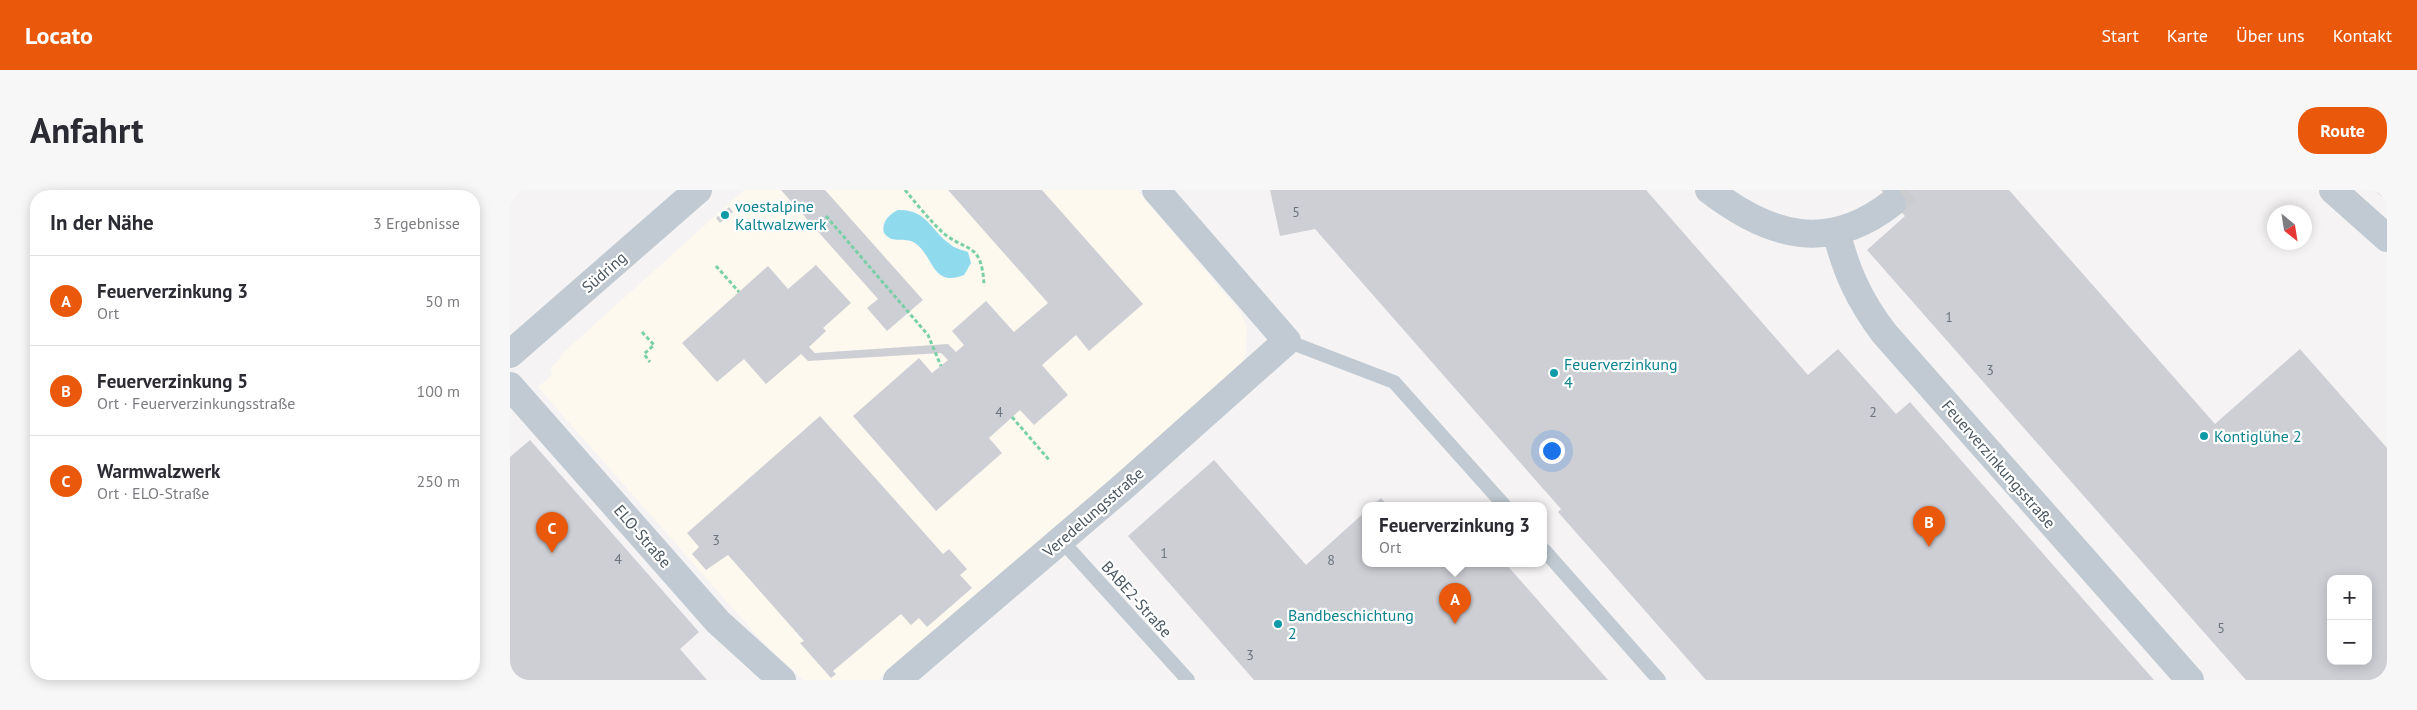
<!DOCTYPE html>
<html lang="de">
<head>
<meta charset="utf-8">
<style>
  body { margin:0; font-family:"PT Sans",sans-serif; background:#f7f7f7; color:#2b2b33 }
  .controls { position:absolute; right:15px; bottom:15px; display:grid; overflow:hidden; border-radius:10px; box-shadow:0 2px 12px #0003 }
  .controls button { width:45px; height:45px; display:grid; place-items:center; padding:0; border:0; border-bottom:1px solid #e1e1e2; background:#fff; color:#2b2b33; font:25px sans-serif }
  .compass { position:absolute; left:1757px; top:15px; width:45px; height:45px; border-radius:50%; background:#fff; box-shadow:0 2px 12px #0003; rotate:150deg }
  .you { position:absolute; left:1041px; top:260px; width:18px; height:18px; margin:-12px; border:4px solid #fff; border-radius:50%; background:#1a73e8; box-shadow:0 0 0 8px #1a73e833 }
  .badge { display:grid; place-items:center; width:32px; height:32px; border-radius:50%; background:#ea580c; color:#fff; font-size:16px; font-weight:700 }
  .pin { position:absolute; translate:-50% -41px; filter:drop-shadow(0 1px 2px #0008) }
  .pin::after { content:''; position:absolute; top:26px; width:18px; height:15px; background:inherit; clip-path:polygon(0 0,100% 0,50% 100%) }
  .popup { position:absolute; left:852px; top:312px; width:185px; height:65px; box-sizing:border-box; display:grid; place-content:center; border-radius:10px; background:#fff; filter:drop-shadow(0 1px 4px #0005); font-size:16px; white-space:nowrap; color:#7c7c81 }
  .popup b { font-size:19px; color:#2b2b33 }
  .popup::after { content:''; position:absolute; left:50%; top:100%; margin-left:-10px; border:10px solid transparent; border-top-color:#fff }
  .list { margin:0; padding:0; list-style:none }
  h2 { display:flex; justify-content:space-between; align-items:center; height:65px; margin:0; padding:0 20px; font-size:21px }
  h2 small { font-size:16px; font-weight:400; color:#7c7c81 }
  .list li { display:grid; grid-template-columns:32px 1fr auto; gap:15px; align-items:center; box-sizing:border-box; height:90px; padding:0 20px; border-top:1px solid #e1e1e2 }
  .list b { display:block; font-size:19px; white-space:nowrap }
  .list p { margin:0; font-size:16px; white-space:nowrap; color:#7c7c81 }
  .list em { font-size:16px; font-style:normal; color:#7c7c81 }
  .map { position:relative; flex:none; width:1877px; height:490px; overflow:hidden; border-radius:20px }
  header { display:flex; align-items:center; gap:30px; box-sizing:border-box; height:70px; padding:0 25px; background:#ea580c; color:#fff }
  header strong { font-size:24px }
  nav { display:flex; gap:28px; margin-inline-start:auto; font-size:18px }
  .intro { display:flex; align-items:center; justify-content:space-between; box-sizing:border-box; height:120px; padding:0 30px }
  h1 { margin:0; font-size:35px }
  .button { padding:12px 22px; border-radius:20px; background:#ea580c; color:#fff; font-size:18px; font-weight:700 }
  main { display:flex; gap:30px; padding:0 30px }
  aside { flex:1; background:#fff; border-radius:20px; box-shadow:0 2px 12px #0003 }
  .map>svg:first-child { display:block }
</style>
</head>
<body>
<header>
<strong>Locato</strong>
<nav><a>Start</a><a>Karte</a><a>Über uns</a><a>Kontakt</a></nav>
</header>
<div class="intro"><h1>Anfahrt</h1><a class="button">Route</a></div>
<main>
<aside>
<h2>In der Nähe<small>3 Ergebnisse</small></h2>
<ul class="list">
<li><span class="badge">A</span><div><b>Feuerverzinkung 3</b><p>Ort</p></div><em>50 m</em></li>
<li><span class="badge">B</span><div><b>Feuerverzinkung 5</b><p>Ort · Feuerverzinkungsstraße</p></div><em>100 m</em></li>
<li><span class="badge">C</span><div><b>Warmwalzwerk</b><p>Ort · ELO-Straße</p></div><em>250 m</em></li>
</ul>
</aside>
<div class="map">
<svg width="1877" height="490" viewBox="0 0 1877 490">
  <rect width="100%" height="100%" fill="#f5f3f3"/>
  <path fill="#fdf9ef" d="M234,0h393l104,123 6,15 -1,23 -5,15 -170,150 -193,164h-75l-43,-41 -33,-37 -189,-215 15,-13 -3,-4 15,-19z"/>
  <path fill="#90daee" d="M388,20c29,-1 33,21 52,34 4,4 12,6 18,8l3,11 -7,12c-32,13 -30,-19 -49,-32 -11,-7 -22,2 -31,-10 -3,-10 5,-19 14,-23z"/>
  <path fill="#cdcfd5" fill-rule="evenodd" d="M271,0h44l98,110 -36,31 -20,-23 11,-9z
    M438,0h94l101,114 -54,47 -13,-16 -34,30 26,30 -34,30 -14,-15 -31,28 13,15 -66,58 -83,-95 66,-58 13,15 16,-13 -7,-7 -133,8 -7,-7 -35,30 -22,-25 -27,23 -35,-39 86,-77 20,23 28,-24 35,38 -28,25 3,3 -17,16 6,6 133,-9 8,8 8,-7 -12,-14 34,-30 28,31 34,-29z
    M760,0h376l162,185 30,-26 58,65 14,-12 244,278h-448l-148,-168 3,-3 -246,-280 -35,7z
    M1371,0h128l206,234 85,-75 87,99v232h-141l-379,-430 38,-34zM1821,389h37v82h-37z
    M219,17l4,5 -13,11 -4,-5z
    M310,226l123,138 6,-5 18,20 -7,6 12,13 -45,39 -8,-9 -8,7 -10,-11 -68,57 3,3 -5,4 -31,-35 4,-2 -76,-86 -22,15 -14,-16 7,-7 -12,-14z
    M20,250l169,192 -19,17 27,31h-197v-223z
    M704,270l92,105 60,-54v52h139l103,117h-354l-126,-144z
    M871,308l6,7h-14z"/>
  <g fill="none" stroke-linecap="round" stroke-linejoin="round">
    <path stroke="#caccce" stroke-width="28" stroke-dasharray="28 14" stroke-linecap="butt" d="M1382,13l15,-13"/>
    <path stroke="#7ad0a6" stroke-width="3" stroke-dasharray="4 2.5" stroke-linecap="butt" d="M395,0c11,13 22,27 34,39 25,25 43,9 45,57
      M316,26l102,119 13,31
      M206,76l23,26
      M132,142l12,13 -10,9 6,8
      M502,227l38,44"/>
    <path stroke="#c1cad2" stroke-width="14" d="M777,151l107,41 110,123
      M551,350l127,140
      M1034,360l115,130"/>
    <path stroke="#c1cad2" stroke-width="28" d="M1199,0c61,47 119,63 183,13
      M1823,0l54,48
      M1326,41c10,40 23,69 48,102l306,347
      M0,164l188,-164
      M0,196l208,236 64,58
      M387,490l226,-193 164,-146 -131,-151"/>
    <path stroke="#b5b8bd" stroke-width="4" d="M1867,0l10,8"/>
  </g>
  <g fill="#0f9aa8" stroke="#fff" stroke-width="2">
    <circle cx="215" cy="25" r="5"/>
    <circle cx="1044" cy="183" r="5"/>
    <circle cx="1694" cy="246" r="5"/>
    <circle cx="768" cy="434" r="5"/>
  </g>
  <g text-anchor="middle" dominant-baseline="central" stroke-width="4.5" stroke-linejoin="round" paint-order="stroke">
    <g font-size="14" fill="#6b747e">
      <text x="786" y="22">5</text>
      <text x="1439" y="127">1</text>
      <text x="1480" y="180">3</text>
      <text x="489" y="222">4</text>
      <text x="1363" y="222">2</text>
      <text x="206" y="350">3</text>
      <text x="654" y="363">1</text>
      <text x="108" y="369">4</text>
      <text x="821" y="370">8</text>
      <text x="1711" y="438">5</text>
      <text x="740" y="465">3</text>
    </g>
    <g font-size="16" fill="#0d838f" stroke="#fff" text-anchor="start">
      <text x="225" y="16">voestalpine<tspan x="225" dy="18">Kaltwalzwerk</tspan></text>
      <text x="1054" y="174">Feuerverzinkung<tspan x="1054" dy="18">4</tspan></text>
      <text x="1704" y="246">Kontiglühe 2</text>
      <text x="778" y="425">Bandbeschichtung<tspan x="778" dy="18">2</tspan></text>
    </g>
    <g font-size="16" fill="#4a5661" stroke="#fff">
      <text transform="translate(94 82) rotate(-41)">Südring</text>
      <text transform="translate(1489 274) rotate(49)">Feuerverzinkungsstraße</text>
      <text transform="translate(583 322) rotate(-41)">Veredelungsstraße</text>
      <text transform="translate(133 346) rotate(49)">ELO-Straße</text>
      <text transform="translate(627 409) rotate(48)">BABE2-Straße</text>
    </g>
  </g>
</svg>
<div class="controls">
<button>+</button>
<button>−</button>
</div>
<svg class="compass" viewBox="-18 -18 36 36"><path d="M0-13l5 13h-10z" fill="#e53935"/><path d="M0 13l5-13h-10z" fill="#7c7c81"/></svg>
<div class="you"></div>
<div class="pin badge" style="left:945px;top:434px">A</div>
<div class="popup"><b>Feuerverzinkung 3</b>Ort</div>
<div class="pin badge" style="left:1419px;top:357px">B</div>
<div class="pin badge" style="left:42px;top:363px">C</div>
</div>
</main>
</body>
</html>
